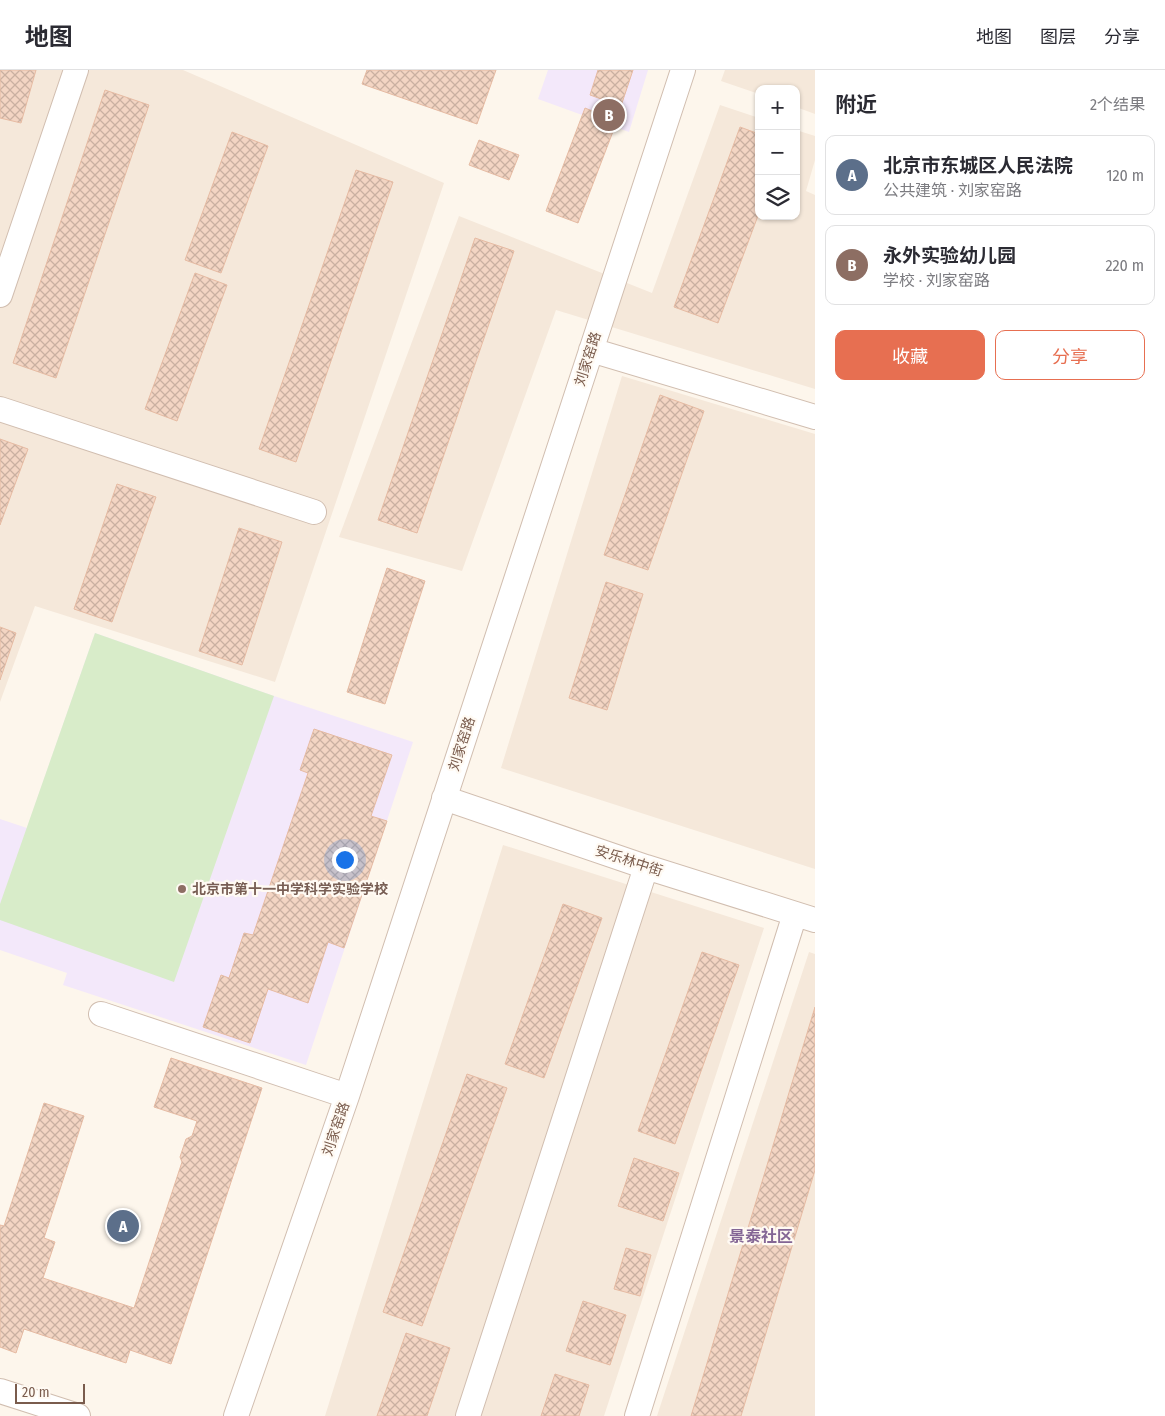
<!DOCTYPE html>
<html lang="zh">
<head>
<meta charset="utf-8">
<style>
  body { margin:0; font-family:"Fira Sans Condensed","Noto Sans SC",sans-serif; background:#f2f2f3; color:#2b2b33 }
  .controls { position:absolute; right:15px; top:15px; display:grid; overflow:hidden; border-radius:10px; box-shadow:0 1px 4px #0004 }
  .controls button { width:45px; height:45px; display:grid; place-items:center; padding:0; border:0; border-bottom:1px solid #e1e1e2; background:#fff; color:#2b2b33; font:25px sans-serif }
  .scale { position:absolute; left:15px; bottom:12px; width:70px; box-sizing:border-box; padding-left:5px; border:2px solid #7a5c4d; border-top:0; font-size:14px; line-height:18px; white-space:nowrap; color:#7a5c4d; -webkit-text-stroke:4px #fffaf3; paint-order:stroke }
  .you { position:absolute; left:344px; top:789px; width:18px; height:18px; margin:-12px; border:4px solid #fff; border-radius:50%; background:#1a73e8; box-shadow:0 0 0 8px #1a73e833 }
  .badge { display:grid; place-items:center; width:32px; height:32px; border-radius:50%; background:#e76f51; color:#fff; font-size:16px; font-weight:700 }
  .pin { position:absolute; translate:-50% -50%; border:2px solid #fff; box-shadow:0 1px 5px #0006 }
  .list { margin:0; padding:0; list-style:none }
  h2 { display:flex; justify-content:space-between; align-items:center; height:65px; margin:0; padding:0 20px; font-size:21px }
  h2 small { font-size:16px; font-weight:400; color:#7c7c81 }
  .list li { display:grid; grid-template-columns:32px 1fr auto; gap:15px; align-items:center; box-sizing:border-box; height:80px; margin:0 10px 10px; padding:0 10px; border:1px solid #e1e1e2; border-radius:10px }
  .list b { display:block; font-size:19px; white-space:nowrap }
  .list p { margin:0; font-size:16px; white-space:nowrap; color:#7c7c81 }
  .list em { font-size:16px; font-style:normal; color:#7c7c81 }
  .actions { display:flex; gap:10px; padding:15px 20px }
  .actions a { flex:1; padding:11px 0; border:1px solid #e76f51; border-radius:10px; text-align:center; font-size:18px; color:#e76f51 }
  .actions .main { background:#e76f51; color:#fff }
  .icon { flex:none; width:28px; height:28px; fill:none; stroke:currentColor; stroke-width:2; stroke-linecap:round; stroke-linejoin:round }
  .map { position:relative; flex:none; width:815px; height:1346px; overflow:hidden }
  header { display:flex; align-items:center; gap:30px; box-sizing:border-box; height:70px; padding:0 25px; background:#fff; border-bottom:1px solid #e1e1e2 }
  header strong { font-size:24px }
  nav { display:flex; gap:28px; margin-inline-start:auto; font-size:18px }
  main { display:flex }
  aside { flex:1; background:#fff }
  .map>svg:first-child { display:block }
</style>
</head>
<body>
<header>
<strong>地图</strong>
<nav><a>地图</a><a>图层</a><a>分享</a></nav>
</header>
<main>
<div class="map">
<svg width="815" height="1346" viewBox="0 0 815 1346">
  <defs>
    <pattern id="building-cross-hatch" width="8" height="8" patternUnits="userSpaceOnUse" patternTransform="scale(1.25)"><rect width="8" height="8" fill="#f3d5c3"/><path d="M0 0l8 8M0 8l8-8" fill="none" stroke="#cab0a1"/></pattern>
  </defs>
  <rect width="100%" height="100%" fill="#fdf6ec"/>
  <path fill="#f5e8da" d="M0,0h183l261,113 -169,499 -240,-76 -35,96z
    M725,0h90v44l-19,-7v-18h-37v5l-38,-13z
    M720,35l39,13v98h37v-86l19,6v24l-9,31 9,4v194l-259,-79 -94,261 -123,-34 120,-321 193,77z
    M622,306l193,58v435l-314,-101z
    M503,775l261,83 -160,488h-279z
    M809,882l6,2v462h-158z"/>
  <path fill="#f3e8fa" d="M548,0h100l-19,62 -91,-33z
    M95,563l179,63 139,46 -107,323 -243,-80 4,-12 -67,-23v-131l27,9z"/>
  <path fill="#d8ecc9" d="M95,563l179,63 -100,286 -174,-62v-16z"/>
  <path fill="url(#building-cross-hatch)" stroke="#e6bba3" d="M0,0h36l-15,53 -21,-5z
    M367,0h129l-19,54 -115,-40z
    M598,0h35l-12,36 -31,-11z
    M105,20l44,15 -93,273 -43,-15z
    M585,38l32,13 -39,102 -32,-12z
    M740,57l19,7v79l-41,110 -44,-16z
    M232,62l36,14 -47,127 -36,-13z
    M479,70l40,15 -10,25 -40,-15z
    M356,100l37,12 -97,280 -37,-13z
    M475,168l39,13 -97,282 -39,-13z
    M195,203l32,12 -50,136 -32,-12z
    M660,325l44,16 -56,159 -44,-15z
    M0,369l28,10 -28,76z
    M117,414l39,13 -44,125 -38,-13z
    M239,458l43,14 -40,123 -43,-14z
    M387,498l38,13 -40,123 -38,-12z
    M606,512l37,12 -36,116 -38,-12z
    M0,557l16,6 -16,47z
    M314,659l78,26 -21,61 16,5 -43,127 -16,-6 -20,61 -40,-14 -18,54 -47,-16 18,-52 8,3 15,-45 9,2 55,-162 -8,-3z
    M563,834l39,14 -58,160 -39,-14z
    M702,882l37,13 -64,179 -37,-13z
    M815,937v163l-74,246h-50z
    M171,988l91,30 -91,276 -41,-14 -4,13 -102,-34 -8,24 -16,-6v-122l4,1 40,-123 40,13 -40,122 11,4 -12,36 91,30 48,-146 -2,-5 6,-18 6,-3 5,-15 -43,-14z
    M467,1004l40,14 -85,238 -39,-14z
    M634,1088l45,15 -16,48 -45,-15z
    M626,1178l25,7 -11,41 -26,-7z
    M583,1231l43,14 -16,50 -44,-14z
    M406,1263l44,15 -23,68h-50z
    M555,1304l34,11 -10,31h-38z"/>
  <g fill="none" stroke-linecap="round" stroke-linejoin="round">
    <g stroke="#d1beb0" stroke-width="26">
      <path id="minor" d="M0,225l76,-225
        M591,280l224,67
        M0,339l314,103
        M444,728l202,69 169,53
        M101,944l246,82
        M0,1321l78,25
        M236,1346l111,-320 336,-1026
        M468,1346l178,-549
        M637,1346l158,-502"/>
    </g>
    <use href="#minor" stroke="#fff" stroke-width="24"/>
  </g>
  <circle fill="#8d6e63" stroke="#fffaf3" stroke-width="2" cx="182" cy="819" r="5"/>
  <g text-anchor="middle" dominant-baseline="central" stroke-width="4.5" stroke-linejoin="round" paint-order="stroke">
    <g font-size="14" fill="#7a5c4d" stroke="#fffaf3">
      <text transform="translate(588 289) rotate(-72)">刘家窑路</text>
      <text transform="translate(462 674) rotate(-72)">刘家窑路</text>
      <text transform="translate(629 791) rotate(18)">安乐林中街</text>
      <text transform="translate(336 1059) rotate(-71)">刘家窑路</text>
    </g>
    <g font-size="14" font-weight="bold" fill="#785e54" stroke="#fffaf3" text-anchor="start">
      <text x="192" y="819">北京市第十一中学科学实验学校</text>
    </g>
    <g font-size="16" font-weight="bold" fill="#846695" stroke="#fffaf3">
      <text x="761" y="1166">景泰社区</text>
    </g>
  </g>
</svg>
<div class="controls">
<button>+</button>
<button>−</button>
<button><svg class="icon" aria-label="layers" viewBox="0 0 24 24"><path d="M12 4l9 5-9 5-9-5zM3 14l9 5 9-5"/></svg></button>
</div>
<div class="scale">20 m</div>
<div class="you"></div>
<div class="pin badge" style="left:123px;top:1156px;background:#5c6f8a">A</div>
<div class="pin badge" style="left:609px;top:45px;background:#8d6e63">B</div>
</div>
<aside>
<h2>附近<small>2个结果</small></h2>
<ul class="list">
<li><span class="badge" style="background:#5c6f8a">A</span><div><b>北京市东城区人民法院</b><p>公共建筑 · 刘家窑路</p></div><em>120 m</em></li>
<li><span class="badge" style="background:#8d6e63">B</span><div><b>永外实验幼儿园</b><p>学校 · 刘家窑路</p></div><em>220 m</em></li>
</ul>
<div class="actions"><a class="main">收藏</a><a>分享</a></div>
</aside>
</main>
</body>
</html>
